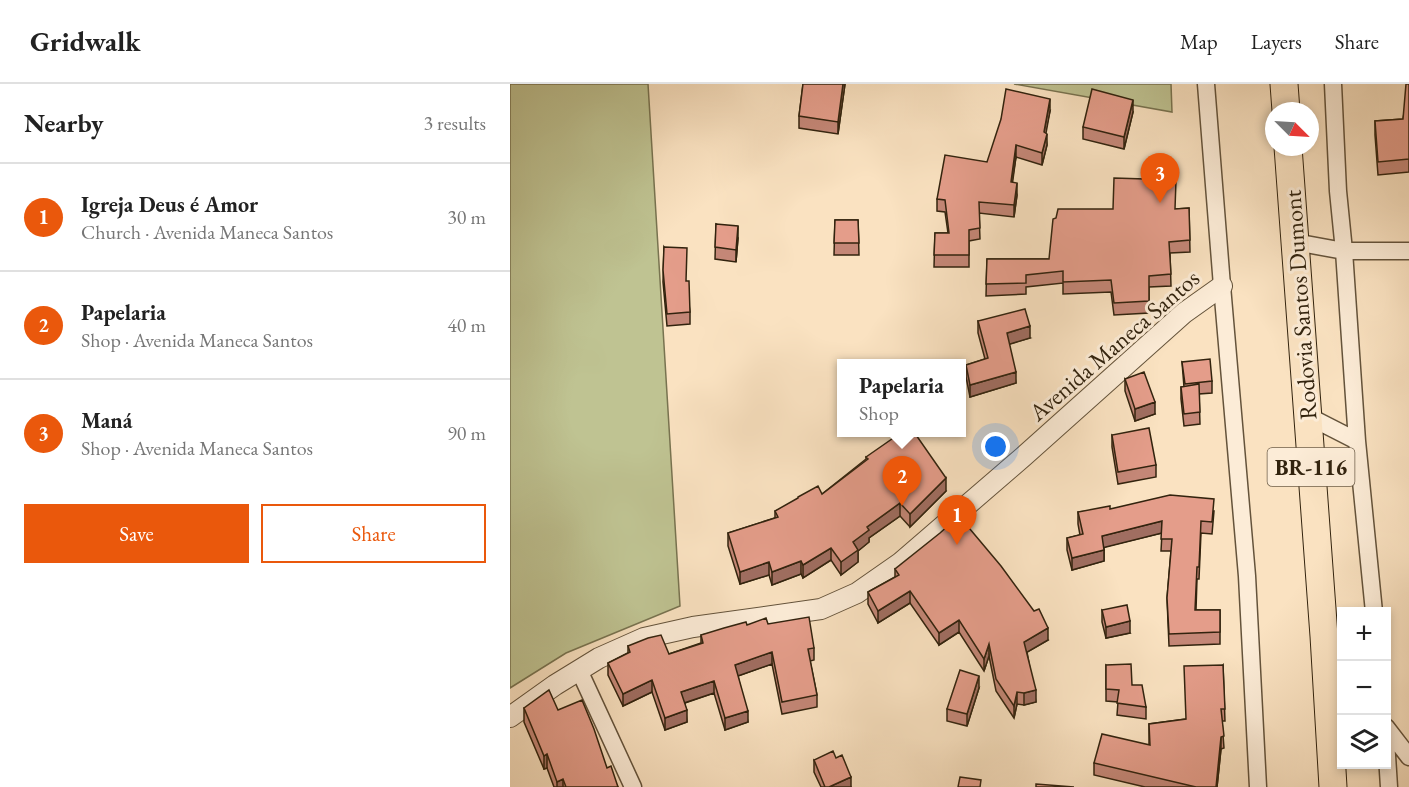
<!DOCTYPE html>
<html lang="en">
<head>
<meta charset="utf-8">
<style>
  body { margin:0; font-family:"EB Garamond",serif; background:#f2f2f2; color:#222 }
  .controls { position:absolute; right:18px; bottom:18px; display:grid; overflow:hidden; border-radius:0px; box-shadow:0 3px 9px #0003 }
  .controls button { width:54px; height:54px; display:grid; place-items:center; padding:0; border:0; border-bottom:2px solid #e0e0e0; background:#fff; color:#222; font:30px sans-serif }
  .compass { position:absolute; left:755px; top:18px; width:54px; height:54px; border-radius:50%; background:#fff; box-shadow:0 3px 9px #0003; rotate:114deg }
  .you { position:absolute; left:486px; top:363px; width:21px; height:21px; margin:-15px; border:4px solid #fff; border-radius:50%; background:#1a73e8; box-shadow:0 0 0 9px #1a73e833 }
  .badge { display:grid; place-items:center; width:39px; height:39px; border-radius:50%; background:#ea580c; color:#fff; font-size:20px; font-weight:700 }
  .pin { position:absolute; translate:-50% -50px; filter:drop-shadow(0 2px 3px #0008) }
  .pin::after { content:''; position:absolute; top:32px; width:21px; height:18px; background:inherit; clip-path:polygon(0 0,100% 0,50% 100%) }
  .popup { position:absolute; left:327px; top:275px; width:129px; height:78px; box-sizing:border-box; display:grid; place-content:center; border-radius:0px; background:#fff; filter:drop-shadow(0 2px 4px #0005); font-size:20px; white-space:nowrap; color:#767676 }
  .popup b { font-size:22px; color:#222 }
  .popup::after { content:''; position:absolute; left:50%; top:100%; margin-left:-12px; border:12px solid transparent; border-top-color:#fff }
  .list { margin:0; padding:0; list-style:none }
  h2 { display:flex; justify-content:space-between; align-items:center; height:78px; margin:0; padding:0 24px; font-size:26px }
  h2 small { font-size:20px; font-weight:400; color:#767676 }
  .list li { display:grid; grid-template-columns:39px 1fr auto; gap:18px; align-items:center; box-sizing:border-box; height:108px; padding:0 24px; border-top:2px solid #e0e0e0 }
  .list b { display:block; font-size:22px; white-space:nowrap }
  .list p { margin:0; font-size:20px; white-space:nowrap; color:#767676 }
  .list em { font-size:20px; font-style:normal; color:#767676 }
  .actions { display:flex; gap:12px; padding:18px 24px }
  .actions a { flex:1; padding:14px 0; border:2px solid #ea580c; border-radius:0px; text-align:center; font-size:21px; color:#ea580c }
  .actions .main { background:#ea580c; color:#fff }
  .icon { flex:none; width:33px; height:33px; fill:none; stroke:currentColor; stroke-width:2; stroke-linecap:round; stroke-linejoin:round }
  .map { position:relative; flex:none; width:899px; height:703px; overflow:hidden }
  header { display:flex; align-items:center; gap:36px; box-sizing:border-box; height:84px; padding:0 30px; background:#fff; border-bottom:2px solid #e0e0e0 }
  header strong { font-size:28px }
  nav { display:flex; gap:33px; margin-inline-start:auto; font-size:21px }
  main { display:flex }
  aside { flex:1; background:#fff }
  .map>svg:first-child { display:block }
</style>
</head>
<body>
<header>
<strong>Gridwalk</strong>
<nav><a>Map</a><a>Layers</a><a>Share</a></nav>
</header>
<main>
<aside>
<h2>Nearby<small>3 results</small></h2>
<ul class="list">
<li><span class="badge">1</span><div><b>Igreja Deus é Amor</b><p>Church · Avenida Maneca Santos</p></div><em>30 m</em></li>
<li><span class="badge">2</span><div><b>Papelaria</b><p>Shop · Avenida Maneca Santos</p></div><em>40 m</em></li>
<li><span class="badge">3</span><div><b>Maná</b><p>Shop · Avenida Maneca Santos</p></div><em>90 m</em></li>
</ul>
<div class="actions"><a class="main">Save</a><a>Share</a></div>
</aside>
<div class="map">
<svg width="899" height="703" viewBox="0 0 899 703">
  <rect width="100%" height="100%" fill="#fae2c1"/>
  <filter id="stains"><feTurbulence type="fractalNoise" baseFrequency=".00333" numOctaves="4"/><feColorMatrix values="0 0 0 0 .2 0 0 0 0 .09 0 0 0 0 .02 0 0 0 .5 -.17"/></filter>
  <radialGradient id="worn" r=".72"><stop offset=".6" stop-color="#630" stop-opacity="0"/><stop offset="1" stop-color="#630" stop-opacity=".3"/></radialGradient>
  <path fill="#bfc392" stroke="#787350" stroke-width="1.5" d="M0,0h138l32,522 -114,47 -56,35z
    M504,0h157l1,28z"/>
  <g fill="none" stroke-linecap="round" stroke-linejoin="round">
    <g stroke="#64533b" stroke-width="19">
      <path id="minor" d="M696,0l16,202 25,290 11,211
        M823,0l5,107 6,60 13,190 17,171
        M785,158l49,9h65
        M798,332l49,25
        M69,586l54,117
        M876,643l23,30
        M876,656l3,47"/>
    </g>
    <g stroke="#64533b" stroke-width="22">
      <path id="tertiary" d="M0,633l45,-32 44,-27 45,-20 49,-11 128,-18 36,-16 43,-30 123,-106 161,-144 38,-27"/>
    </g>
    <g stroke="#32230e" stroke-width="29">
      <path id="trunk" d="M774,0l2,27
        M778,63l36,489 9,151"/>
    </g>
    <use href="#minor" stroke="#fcecd7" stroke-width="16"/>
    <use href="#tertiary" stroke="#fcecd7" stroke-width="20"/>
    <use href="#trunk" stroke="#fae2c1" stroke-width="27"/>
  </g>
  <path fill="#c48777" stroke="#32230e" stroke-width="1.5" d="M293,0h42l-7,50 -39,-6v-12z
    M899,0v88l-31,3 -3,-40v-14l28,-2z
    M540,27l-5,22 2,12 -5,20 -26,-8 -4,25 5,13 -3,22 -35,-4 1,26 -11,2v26h-35l1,-34h13l-3,-21 -8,-1v-12l50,-37z
    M623,28l-9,37 -41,-10v-12z
    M679,124l1,44 -20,1 1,33 -22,1v26l-35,2 -3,-23 -48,2v-11l-37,4v7l-40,2 1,-37h62l127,-50z
    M325,136h23l1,35h-25z
    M206,140l22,14 -2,24 -21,-3z
    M154,163l22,34 4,31v12l-23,2 -4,-44z
    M468,237l52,17 -21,6 7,39 -46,14 -4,-20v-12l19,-6 -7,-26z
    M672,278l30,19v12l-13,1 1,30 -16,2 -3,-27v-12h3z
    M615,295l30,35 -20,7 -10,-30z
    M602,351l44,30v12l-38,7 -6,-37z
    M356,373l80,34 -36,36 -10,-11 -31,22v4l-11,9v11l-17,13 -10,-15 -28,18 -2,-4 -29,11 -3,-10 -29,9 -12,-38v-13l47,-15v-7l47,-17 44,-35z
    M600,425l104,2 -2,23 -11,-1 -2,46h-2l-1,31h24v34l-51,2 -2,-48 4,-47h-10l1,-18 -58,14v14l-32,9 -5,-20v-12l13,-3 -2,-11v-12z
    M385,485l153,71 -21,12 9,50 -12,3 -7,-1 -3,14 -18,-27 -7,-35 -5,15 -25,-39 -20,13 -29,-42 -32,20 -10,-19v-12l27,-15z
    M592,526l28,23 -24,5 -4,-16z
    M258,540l46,24v12l-4,1 7,34v12l-35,7 -10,-50 -34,12 10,46 -23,8 -11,-37 -29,10 2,19 -22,8 -13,-38 -29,14 -15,-31v-12l20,-10v-7l41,8 32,-11v-8l46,-10z
    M596,581l26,20 14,22v12l-29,-4 1,-13 -12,-1z
    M713,581l2,56h-3l2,27 -3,1 -4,38h-72l-51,-12v-12l55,-18v-21l37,-5z
    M469,604l-12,38 -20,-5v-12z
    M14,624l34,2 49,58 11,19h-64l-7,-19 -3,1 -20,-47z
    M304,676l37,27h-30l-7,-15z"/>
  <path fill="#a06e61" stroke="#32230e" stroke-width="1.5" d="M333,0h2l-7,50v-12z
    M540,15v12l-6,33v-12z
    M623,16v12l-9,37v-12z
    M537,50v11l-5,20v-12z
    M506,61v12l-5,37v-12z
    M507,99v12l-3,22v-12z
    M228,142v12l-2,24v-12z
    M520,242v12l-23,7v-12z
    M506,288v11l-46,14v-12z
    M645,318v12l-20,7v-12z
    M436,394v13l-36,36v-13z
    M390,419v13l-31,22v4l-11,9v11l-17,13v-13l12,-20 14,-15z
    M652,437v12l-60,15v-12z
    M321,464v12l-28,18v-13z
    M594,466v11l-32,9v-12z
    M291,477v13l-29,11v-13z
    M259,478v13l-29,9v-12z
    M400,507v12l-32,20v-12z
    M449,536v12l-20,13v-12z
    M620,537v12l-24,5v-11z
    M538,544v12l-24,14v-12z
    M479,560v12l-5,15v-12z
    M262,568v12l-37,13v-12z
    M469,592v12l-12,38v-12z
    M142,596v12l-29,14v-12z
    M204,597v12l-33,11v-12z
    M526,606v12l-12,3v-12z
    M507,608v12l-3,14v-12z
    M177,626v12l-22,8v-12z
    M238,627v11l-23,8v-12z
    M711,653v12l-4,38h-1z
    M37,670v14l-3,1v-13z
    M341,693v10h-22z
    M53,695v8h-6v-5z"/>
  <path fill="#e49d8a" stroke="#32230e" stroke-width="1.5" d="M293,0h40l-5,38 -39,-6z
    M896,0h3v75l-31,3 -3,-41 28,-2z
    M496,5l44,10 -6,33 3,2 -5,19 -26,-8 -5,37 6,1 -3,22 -35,-3 1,26 -11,2v25h-35l1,-22h14l-4,-33 -8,-1 8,-44 42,7 14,-43z
    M582,5l41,11 -9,37 -41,-10z
    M604,94l62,2 -1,29 14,-1 1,32 -21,2 2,32 -22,2v25l-35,2 -3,-23 -48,2v-11l-37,4v8l-40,1 1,-25h62l4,-40 3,-1 2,-9h55z
    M325,136h23l1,23h-25z
    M206,140l22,2 -2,24 -21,-3z
    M154,163l23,1 -1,33h3l1,31 -23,2 -4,-44z
    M515,225l5,17 -23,7 9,39 -46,13 -4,-20 22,-7 -10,-37z
    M700,275l2,22 -27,3 -3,-22z
    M634,288l11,30 -20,7 -10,-30z
    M689,300l1,28 -16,2 -3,-27z
    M639,344l7,37 -38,7 -6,-37z
    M392,348h12l32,46 -36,36 -10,-11 -33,24 2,3 -16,12 5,8 -17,12 -10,-14 -28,17 -2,-4 -29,11 -3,-10 -29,10 -12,-39 50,-16 -3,-6 23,-13v-1l20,-11 4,8 46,-35 -2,-2z
    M660,411l44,4 -2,23 -11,-1 -2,46h-2l-2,43h25v22l-51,2 -2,-36 5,-59h-11l1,-18 -60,15 2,14 -32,8 -5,-20 16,-4 -5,-22 32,-6v3z
    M449,432l42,50 33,45 5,-2 9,19 -24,14 12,48 -12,3 -7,-1 -3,14 -18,-27 -7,-35 -5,15 -25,-39 -20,13 -29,-42 -32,20 -10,-19 31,-17 -4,-6 45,-36z
    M617,521l3,16 -24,6 -4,-17z
    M299,533l5,31 -6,1 9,46 -35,7 -10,-50 -37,13 13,46 -23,7 -11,-37 -33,11 6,18 -22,8 -13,-38 -29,14 -15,-31 22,-11 -2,-6 20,-8 13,-3 8,19 34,-11 -2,-8 23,-7 22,-6 1,3 19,-7 2,6z
    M621,580l1,21h10l4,22 -29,-4 2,-13 -13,-1v-24z
    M713,581l2,44h-4l3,27 -3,1 -5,50h-20l-102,-24 8,-29 48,11 -1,-21 37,-5 -2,-53z
    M450,586l19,6 -12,38 -20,-5z
    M39,606l9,20 24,-10 12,29 13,39 4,-2 7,21h-52l-3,-8 -6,3 -10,-28 -3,2 -20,-48z
    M323,667l3,7 6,-3 9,22 -22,10h-4l-11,-27z
    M450,693l21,3 -1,7h-22z
    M526,700l38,3h-38z"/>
  <g text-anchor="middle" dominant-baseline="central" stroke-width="6" stroke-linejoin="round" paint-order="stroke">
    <rect fill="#fcecd7" stroke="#6f5f4a" stroke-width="1.5" x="757.5" y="364" width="87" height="38" rx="4.5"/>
    <g font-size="22" font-weight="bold" fill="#32230e">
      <text x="801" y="383">BR-116</text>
    </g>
    <g font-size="24" fill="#32230e" stroke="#fcecd7">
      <text transform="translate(790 221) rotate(-94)">Rodovia Santos Dumont</text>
      <text transform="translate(604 261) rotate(-41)">Avenida Maneca Santos</text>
    </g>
  </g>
  <rect width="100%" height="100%" filter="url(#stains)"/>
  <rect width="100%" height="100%" fill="url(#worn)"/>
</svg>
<div class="controls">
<button>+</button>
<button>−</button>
<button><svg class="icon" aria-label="layers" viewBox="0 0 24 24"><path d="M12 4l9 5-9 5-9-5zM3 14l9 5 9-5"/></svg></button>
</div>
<svg class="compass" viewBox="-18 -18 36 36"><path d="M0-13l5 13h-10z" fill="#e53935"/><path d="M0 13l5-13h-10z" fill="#767676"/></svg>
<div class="you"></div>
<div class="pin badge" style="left:447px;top:461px">1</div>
<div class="pin badge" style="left:392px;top:422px">2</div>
<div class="popup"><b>Papelaria</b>Shop</div>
<div class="pin badge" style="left:650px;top:119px">3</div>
</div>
</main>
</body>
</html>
